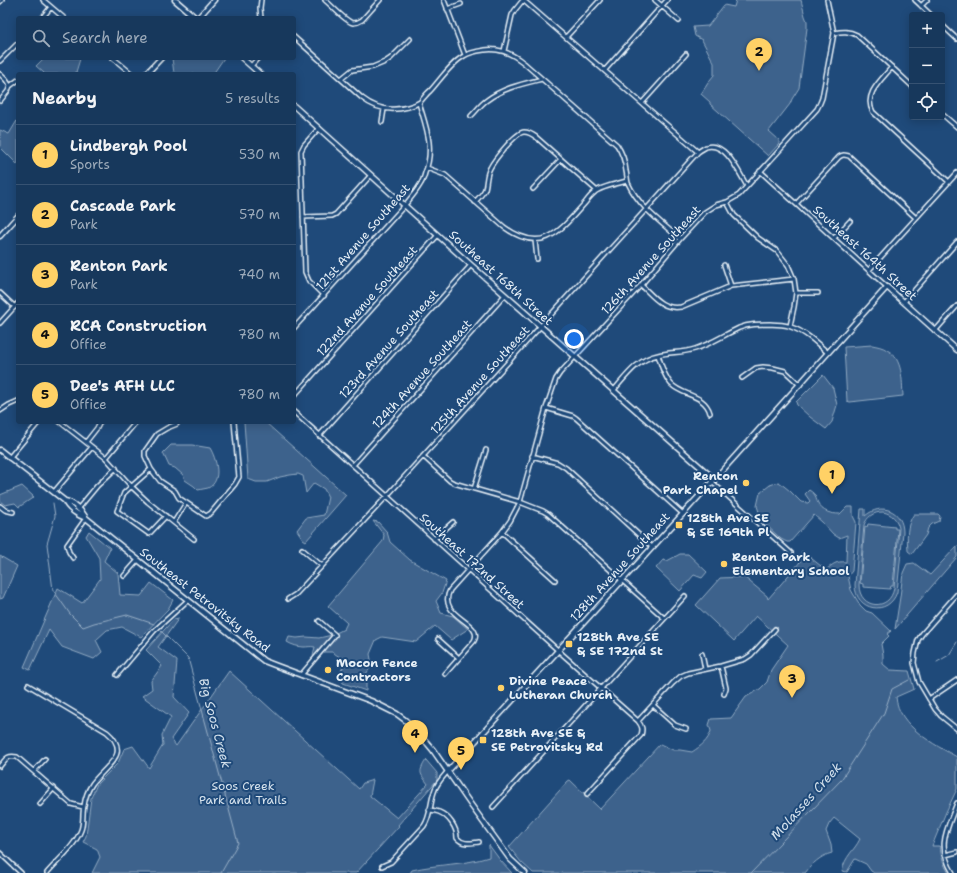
<!DOCTYPE html>
<html lang="en">
<head>
<meta charset="utf-8">
<style>
  body { margin:0; font-family:"Shantell Sans",sans-serif; background:#203f62; color:#f1f3f6 }
  .controls { position:absolute; right:12px; top:12px; display:grid; overflow:hidden; border-radius:4px; box-shadow:0 2px 10px #0003 }
  .controls button { width:36px; height:36px; display:grid; place-items:center; padding:0; border:0; border-bottom:1px solid #365272; background:#17385c; color:#f1f3f6; font:20px sans-serif }
  .you { position:absolute; left:574px; top:339px; width:14px; height:14px; margin:-10px; border:3px solid #fff; border-radius:50%; background:#1a73e8; box-shadow:0 0 0 6px #1a73e833 }
  .badge { display:grid; place-items:center; width:26px; height:26px; border-radius:50%; background:#ffd166; color:#111; font-size:13px; font-weight:700 }
  .pin { position:absolute; translate:-50% -33px; filter:drop-shadow(0 1px 2px #0008) }
  .pin::after { content:''; position:absolute; top:21px; width:14px; height:12px; background:inherit; clip-path:polygon(0 0,100% 0,50% 100%) }
  .list { margin:0; padding:0; list-style:none }
  h2 { display:flex; justify-content:space-between; align-items:center; height:52px; margin:0; padding:0 16px; font-size:17px }
  h2 small { font-size:13px; font-weight:400; color:#9eacbb }
  .list li { display:grid; grid-template-columns:26px 1fr auto; gap:12px; align-items:center; box-sizing:border-box; height:60px; padding:0 16px; border-top:1px solid #365272 }
  .list b { display:block; font-size:15px; white-space:nowrap }
  .list p { margin:0; font-size:13px; white-space:nowrap; color:#9eacbb }
  .list em { font-size:13px; font-style:normal; color:#9eacbb }
  .icon { flex:none; width:22px; height:22px; fill:none; stroke:currentColor; stroke-width:2; stroke-linecap:round; stroke-linejoin:round }
  .map { position:relative; flex:none; width:957px; height:873px; overflow:hidden }
  .search { position:absolute; background:#17385c; box-shadow:0 2px 10px #0003; left:16px; top:16px; width:280px; height:44px; display:flex; align-items:center; gap:10px; box-sizing:border-box; padding:0 14px; border-radius:4px; color:#9eacbb; font-size:15px }
  .panel { position:absolute; background:#17385c; box-shadow:0 2px 10px #0003; left:16px; top:72px; width:280px; height:352px; border-radius:4px }
  .map>svg:first-child { display:block }
</style>
</head>
<body>
<div class="map">
<svg width="957" height="873" viewBox="0 0 957 873">
  <rect width="100%" height="100%" fill="#1f4a7a"/>
  <filter id="ink" filterUnits="userSpaceOnUse"><feTurbulence type="fractalNoise" baseFrequency=".025" numOctaves="2"/><feDisplacementMap in="SourceGraphic" scale="8" xChannelSelector="R" yChannelSelector="G"/><feConvolveMatrix kernelMatrix="1 2 1 2 8 2 1 2 1" color-interpolation-filters="sRGB"/></filter>
  <g filter="url(#ink)">
    <path fill="#3c628c" stroke="#92aac2" fill-rule="evenodd" d="M736,0h65l4,16 2,5v7l-8,60 -7,11 -2,5 -21,27 10,9v4l-11,12 -58,-52v-2l-9,-8 9,-14 4,-5v-12l-12,-23 -7,-4 -2,-9 15,-1 16,-21 10,2z
      M44,58h37l-1,1 -4,13 2,2h-34v-1l-8,-7z
      M172,58h52l-11,16h-39z
      M18,119v46l-18,-18v-17l9,4z
      M872,345c5,1 11,2 15,5 16,8 15,31 16,46l-53,6 -3,-1 -3,-54z
      M823,375l10,13 4,17 -5,17 -6,7 -16,-12 -13,-12 -1,-3z
      M244,422h21l81,73 -40,46 -3,-2 -6,-9 9,-12 18,-3 4,-18 -4,-8 -10,-6 -8,10 -3,-17 -5,-2 -8,1 -10,2 -13,5h-11l-8,-3z
      M171,445h21l18,3c6,10 13,33 -2,40 -3,1 -7,1 -10,2l-4,-4 -9,-6 -2,-5 -8,-7 -6,-2 -6,-13z
      M779,482l11,9 11,11 7,1 2,-2 -5,-7 4,-4c9,6 5,6 9,13 4,9 13,11 22,11l7,-7h6v9l3,6 -4,49 -4,5 3,14 9,15 6,6 6,2 19,18 -4,3 2,2 -8,8 2,11v9l7,6 19,1 5,18 -18,8c2,29 39,48 61,60v32l-11,23 -14,34h8c1,10 3,18 9,27h-75l-3,-2 -5,-7 -11,-5 -8,13 -5,-1c3,-15 12,-20 18,-32l-26,-21 -5,6 -3,7 5,14 1,8c-12,3 -20,11 -27,20h-272l-12,-11 -12,-15 59,-66 2,-1 30,29 60,-65 13,6h7l12,2c9,-6 16,-11 19,-21l-2,-6 2,-6 20,-1 15,-21 14,-8 7,-7 4,-12 17,-25 -32,-29 -22,25 -38,-36 24,-27 24,-1 23,19 1,3 32,-37 2,-11 24,19c7,-6 10,-9 20,-8l1,-27 -8,3 -6,-4 -11,-12 -8,-7 -24,27h-3l-6,-3 -19,-18 -5,-15 3,-13 10,-8z
      M22,486l12,11 -15,10 -4,-4 -10,2 -5,-4v-6z
      M861,509h4v7c16,-14 38,-6 38,16l-6,60c-8,25 -42,19 -42,-7zM883,512c9,2 14,7 16,16l-5,60c-4,24 -35,21 -35,-3l5,-60c3,-8 9,-13 19,-13z
      M914,514h24l2,2 -1,5 -7,3 -4,4 -2,7 -14,19 -4,-3c-1,-13 -2,-26 6,-37z
      M373,521l5,1 9,10 3,10 20,18 36,21 -4,12 -6,8 5,12 12,3 15,13 -17,11 -16,-14 -19,16 -34,-5 -6,3 -6,14 2,11 -6,9v17l-23,-8 -3,-10 6,-12 -14,-9h-8l-8,9 -3,-6 2,-8c-5,-1 -7,0 -11,0 -6,0 -12,-2 -17,-5l2,-5 8,1 9,-1 13,1 13,-3 12,-6 3,-6 -19,-17 55,-65 1,-6z
      M868,524l27,3v2h3l-5,57h-2l-1,3 -27,-2v-3l-3,-1 5,-57 2,1z
      M89,531l21,17 -6,13 14,12 2,22 21,1 10,-13 22,17 -5,9 -27,28 -19,-10 -15,3 -11,10 6,12 -8,7 -32,-12 -13,-17 -19,40 -6,-3 34,-79 24,15 18,-24 -1,-21 -13,-22z
      M957,546v11l-62,72 5,-32 3,-24 4,-9 7,-1 16,12z
      M680,554h8l19,18 -5,6 -8,-3 -14,16 -24,-23 7,-8 4,1z
      M0,556l17,10 -14,32 -3,1z
      M179,618l-21,29 19,14 -3,36 15,16 -18,26 5,7 53,-75 130,118 4,-6 10,-3 -3,16 27,22 31,-34c-8,-11 -10,-11 -2,-24l11,13v7l-39,45 1,1 -43,47h-264l8,-16 -3,-8 -14,-7 3,-6 5,-38 6,-14 21,-21 6,-14 9,-3 16,22 14,-23 -1,-10 9,-18 -29,-21 10,-7 -1,-8 11,-15 -16,-16 28,-31z
      M489,845l11,15 12,13h-102l2,-3c25,-6 52,-5 77,-13z"/>
    <g fill="none" stroke-linecap="round" stroke-linejoin="round">
      <path stroke="#9ab0c7" stroke-width="1" d="M53,503l2,13 -8,28 6,46 17,24 13,13 11,-4 33,-8 27,9
        M161,631l27,27 50,185 -17,30
        M937,662l12,-7 8,-13
        M751,873l90,-93 43,-67 8,-24 17,-9"/>
      <g stroke="#e8f1f8" stroke-width="6">
        <path id="street" d="M43,0l21,18
          M261,0l-1,8 1,10
          M325,0c6,5 21,22 28,23 4,0 6,-1 9,-3l18,-20
          M444,0l21,55
          M523,0l175,152
          M655,0l24,21
          M915,0l16,15
          M0,2l2,-2
          M921,6l6,-6
          M447,9l14,-5
          M42,18l9,-11
          M942,25l15,14
          M834,33c9,-2 15,-2 23,2l55,51
          M294,37l68,61c14,11 29,14 46,9 4,-1 9,-3 12,-5 3,-3 6,-8 10,-11 10,-11 21,-28 34,-35 6,-4 14,-5 21,-6 14,-2 28,4 39,13l93,82c6,9 8,16 9,26 1,4 1,8 2,12 11,24 33,39 52,56
          M566,37l34,-37
          M504,51l8,-36 3,-5 8,-10
          M113,58l19,16
          M0,61l18,-18
          M251,66l7,-8
          M892,67c-11,13 -29,28 -19,45l76,70
          M605,70l62,-70
          M0,74l6,6 4,6
          M341,79l11,-9 21,-3 12,-5 6,-4 19,-19
          M0,101l8,-10 2,-5 8,-6
          M642,103l44,-49
          M942,114l15,13
          M471,116c5,-5 10,-12 16,-16 16,-12 35,-16 55,-21
          M382,122l2,-13
          M319,128l-15,17 -3,6 4,121 4,9 15,15
          M427,168l18,7 59,52c39,28 55,5 81,-24 3,-4 6,-8 10,-11 5,-5 25,-9 32,-11
          M760,171l127,116
          M533,189l28,-30
          M475,202c3,-4 8,-8 10,-13 2,-7 1,-14 5,-21 4,-8 26,-36 34,-36 5,0 8,2 12,5l60,53
          M727,202l7,13 24,23 19,13 11,14 6,14 2,14 -2,14 -4,19
          M796,204l43,-47c4,-3 6,-2 10,-1l67,62
          M303,217l29,-1 4,-2 35,-39
          M834,238l16,-17
          M535,240l2,19
          M724,265l7,21
          M869,270l88,-97
          M641,285c12,11 21,25 40,22l50,-21 63,-7
          M0,293l15,14
          M796,293h22
          M904,302l53,-60
          M0,323l18,-20
          M294,328l111,-123c5,-6 11,-13 15,-20 3,-4 4,-8 5,-12 10,-25 1,-46 -6,-70
          M935,331l22,-25
          M658,355c3,10 6,21 13,29 11,12 34,10 39,29
          M742,378l14,-10 7,-1 10,1 12,3 15,14
          M614,390c13,-15 24,-31 44,-35 12,-3 25,-2 37,-6 16,-5 29,-14 44,-21 10,-4 20,-4 31,-4 6,1 15,0 21,3 15,5 26,16 37,26
          M294,396l144,-161
          M546,408l27,8 3,2 107,96
          M0,411l9,-6 9,-4
          M294,412l267,241 77,68
          M60,422l46,36 25,28 17,16 46,37
          M319,436l152,-171
          M86,442l11,-14 3,-6
          M423,456l27,25 4,2 66,19 23,9 5,3 116,104
          M532,456l26,7 8,5 86,79
          M9,458l30,-36
          M106,458l30,-36
          M353,465l152,-170
          M151,469l9,12 15,10 4,7 27,18 5,-3 24,-29 4,-7 -5,-55
          M712,482l79,71
          M474,489l12,-39
          M54,492l38,-45
          M0,506l5,4 8,2
          M78,509l19,-23 19,-18
          M166,516l-17,18 -32,-23 7,-18 27,-24 -6,-13v-5l12,-17 10,-6 10,-4 1,-2
          M174,522l12,-19
          M502,532l53,48
          M434,539l19,-17
          M302,549l20,17
          M73,558l-4,-6 -2,-7 19,-27
          M124,576l14,-16
          M957,594l-35,40 -4,6 -3,13 -1,10 5,19 16,27 6,7 16,13
          M288,599l8,-5 91,-98 311,-344c3,-2 6,-4 8,-5 20,-6 33,26 41,39
          M438,639l21,19
          M702,654l3,15
          M721,666l5,22 -2,6
          M445,674l29,-33c11,-19 -38,-24 -24,-51l52,-58 8,-11 10,-19 26,-94 10,-29 4,-6 81,-88 39,-46 25,-27 11,-7 11,-3 12,-7 78,-86 3,-6 2,-5 12,-65 -7,-33
          M117,675l37,-44 34,-31
          M301,675l34,-40 -16,-14
          M28,685l79,47c6,5 12,12 10,21 -1,8 -19,22 -25,31 -4,6 -7,14 -8,22 -2,8 0,16 -3,24 -6,16 -23,30 -34,43
          M929,699l28,-19
          M653,705l22,20 11,4
          M0,766c6,-7 7,-11 17,-9l54,47 12,3
          M34,771l11,-12
          M587,794l54,-59c2,-6 1,-9 -3,-14l35,-38 8,-7 7,-3 33,-7 24,-7 6,-4 24,-26
          M40,804l14,-16
          M493,807l192,-211
          M429,810c4,0 7,1 10,2 10,4 18,16 18,26 6,7 13,5 22,4
          M0,853l21,20
          M945,855l12,-3
          M382,866l9,-4 33,-36c7,-10 6,-23 10,-34 2,-8 8,-14 14,-21
          M953,873c-17,-28 -6,-43 4,-70"/>
      </g>
      <g stroke="#e8f1f8" stroke-width="7">
        <path id="secondary" d="M175,0l21,18
          M198,18l16,-18
          M242,58l18,16
          M146,74l15,-16
          M294,106l177,159 243,214
          M0,236l18,-20
          M0,450l65,51c8,1 17,10 21,17l173,139 5,4 13,5 94,35 26,13 8,6 12,11 16,19 38,55 39,54 15,14
          M65,501c2,7 14,15 21,17
          M448,771l264,-289 175,-195 70,63"/>
      </g>
      <use href="#street" stroke="#1f4a7a" stroke-width="3"/>
      <use href="#secondary" stroke="#1f4a7a" stroke-width="4"/>
    </g>
  </g>
  <g fill="#ffd166" stroke="#1f4a7a" stroke-width="1.5">
    <circle cx="746" cy="483" r="4"/>
    <rect x="675" y="521" width="8" height="8" rx="2"/>
    <circle cx="724" cy="564" r="4"/>
    <rect x="565" y="640" width="8" height="8" rx="2"/>
    <circle cx="328" cy="670" r="4"/>
    <circle cx="501" cy="688" r="4"/>
    <rect x="479" y="736" width="8" height="8" rx="2"/>
  </g>
  <g text-anchor="middle" dominant-baseline="central" stroke-width="4" stroke-linejoin="round" paint-order="stroke">
    <g font-size="12" fill="#e8f1f8" stroke="#1f4a7a">
      <text transform="translate(363 237) rotate(-49)">121st Avenue Southeast</text>
      <text transform="translate(865 253) rotate(42)">Southeast 164th Street</text>
      <text transform="translate(651 260) rotate(-48)">126th Avenue Southeast</text>
      <text transform="translate(501 278) rotate(42)">Southeast 168th Street</text>
      <text transform="translate(367 301) rotate(-48)">122nd Avenue Southeast</text>
      <text transform="translate(389 344) rotate(-48)">123rd Avenue Southeast</text>
      <text transform="translate(422 374) rotate(-48)">124th Avenue Southeast</text>
      <text transform="translate(480 380) rotate(-48)">125th Avenue Southeast</text>
      <text transform="translate(472 561) rotate(42)">Southeast 172nd Street</text>
      <text transform="translate(620 567) rotate(-48)">128th Avenue Southeast</text>
      <text transform="translate(205 600) rotate(38)">Southeast Petrovitsky Road</text>
    </g>
    <g font-size="12" font-weight="bold" fill="#e8f1f8" stroke="#1f4a7a" text-anchor="start">
      <text x="738" y="476" text-anchor="end">Renton<tspan x="738" dy="14">Park Chapel</tspan></text>
      <text x="687" y="518">128th Ave SE<tspan x="687" dy="14">&amp; SE 169th Pl</tspan></text>
      <text x="732" y="557">Renton Park<tspan x="732" dy="14">Elementary School</tspan></text>
      <text x="577" y="637">128th Ave SE<tspan x="577" dy="14">&amp; SE 172nd St</tspan></text>
      <text x="336" y="663">Mocon Fence<tspan x="336" dy="14">Contractors</tspan></text>
      <text x="509" y="681">Divine Peace<tspan x="509" dy="14">Lutheran Church</tspan></text>
      <text x="491" y="733">128th Ave SE &amp;<tspan x="491" dy="14">SE Petrovitsky Rd</tspan></text>
    </g>
    <g font-size="12" fill="#d7e3ed" stroke="#1f4a7a">
      <text x="243" y="786">Soos Creek<tspan x="243" dy="14">Park and Trails</tspan></text>
    </g>
    <g font-size="13" font-style="italic" fill="#d4e1ec" stroke="#1f4a7a">
      <text transform="translate(215 723) rotate(75)">Big Soos Creek</text>
      <text transform="translate(806 801) rotate(-48)">Molasses Creek</text>
    </g>
  </g>
</svg>
<div class="controls">
<button>+</button>
<button>−</button>
<button><svg class="icon" aria-label="locate" viewBox="0 0 24 24"><circle cx="12" cy="12" r="6"/><path d="M12 2v4M12 18v4M2 12h4M18 12h4"/></svg></button>
</div>
<div class="you"></div>
<div class="pin badge" style="left:832px;top:494px">1</div>
<div class="pin badge" style="left:759px;top:71px">2</div>
<div class="pin badge" style="left:792px;top:698px">3</div>
<div class="pin badge" style="left:415px;top:753px">4</div>
<div class="pin badge" style="left:461px;top:770px">5</div>
<div class="search"><svg class="icon" aria-label="search" viewBox="0 0 24 24"><circle cx="10" cy="10" r="6"/><path d="M15 15l6 6"/></svg>Search here</div>
<section class="panel">
<h2>Nearby<small>5 results</small></h2>
<ul class="list">
<li><span class="badge">1</span><div><b>Lindbergh Pool</b><p>Sports</p></div><em>530 m</em></li>
<li><span class="badge">2</span><div><b>Cascade Park</b><p>Park</p></div><em>570 m</em></li>
<li><span class="badge">3</span><div><b>Renton Park</b><p>Park</p></div><em>740 m</em></li>
<li><span class="badge">4</span><div><b>RCA Construction</b><p>Office</p></div><em>780 m</em></li>
<li><span class="badge">5</span><div><b>Dee's AFH LLC</b><p>Office</p></div><em>780 m</em></li>
</ul>
</section>
</div>
</body>
</html>
